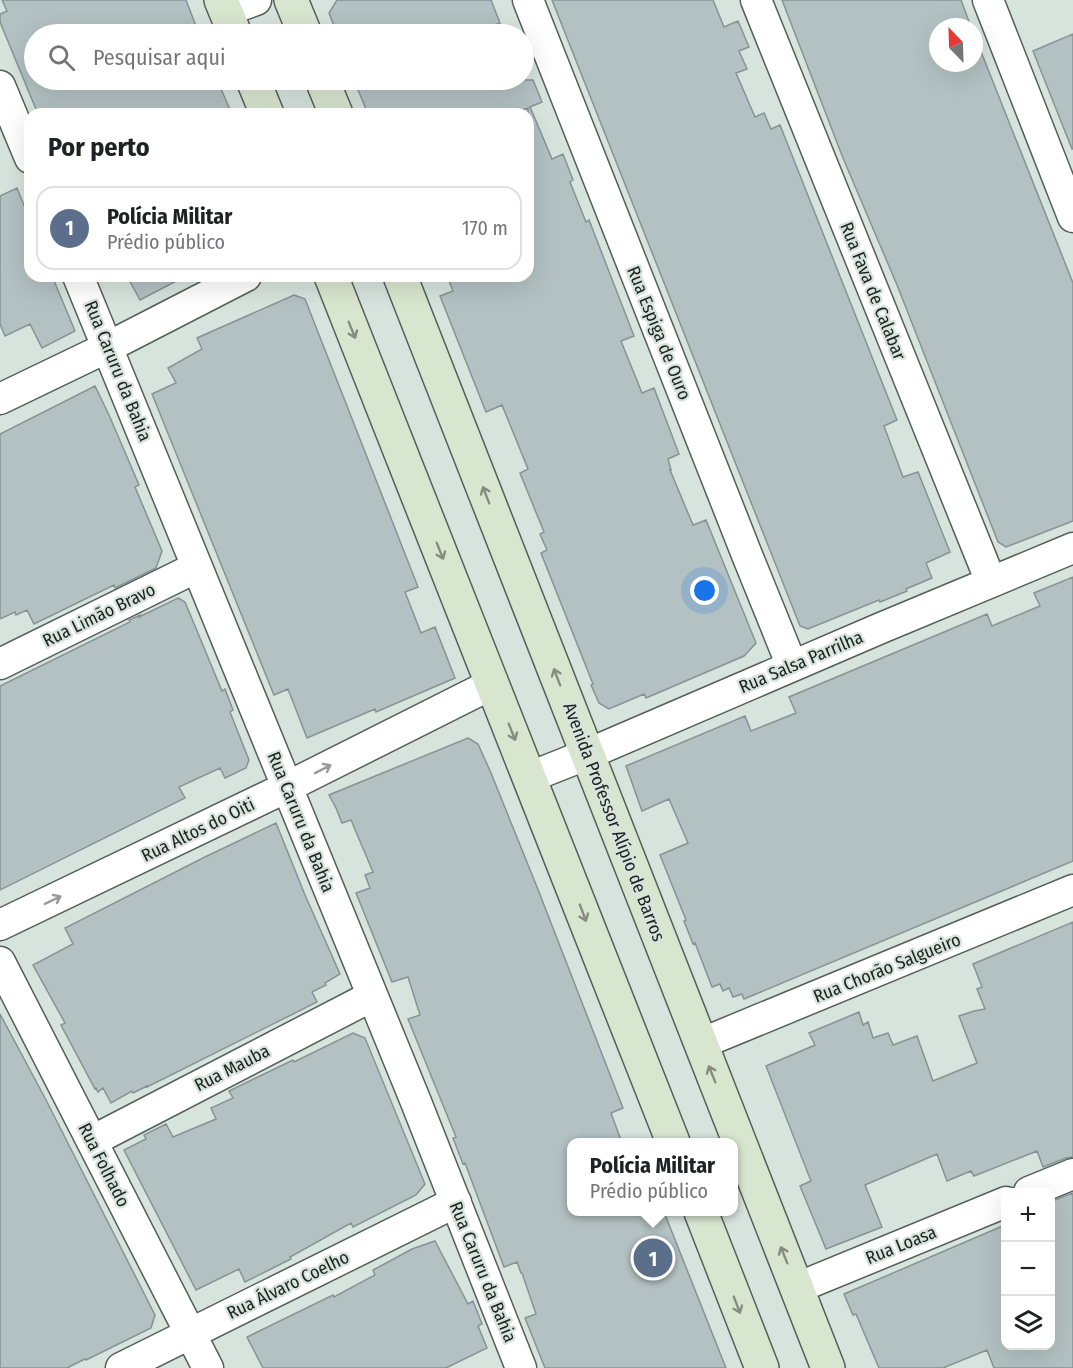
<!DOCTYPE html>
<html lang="pt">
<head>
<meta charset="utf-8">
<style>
  body { margin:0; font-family:"Fira Sans Condensed",sans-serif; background:#f2f2f2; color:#202124 }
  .controls { position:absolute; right:18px; bottom:18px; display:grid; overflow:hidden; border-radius:12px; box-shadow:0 6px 24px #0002 }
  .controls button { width:54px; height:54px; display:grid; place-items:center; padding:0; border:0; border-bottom:2px solid #e0e0e0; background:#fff; color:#202124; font:30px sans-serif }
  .compass { position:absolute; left:929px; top:18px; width:54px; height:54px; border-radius:50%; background:#fff; box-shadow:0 6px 24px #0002; rotate:337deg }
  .you { position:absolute; left:705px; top:591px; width:21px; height:21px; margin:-15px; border:4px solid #fff; border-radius:50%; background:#1a73e8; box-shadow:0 0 0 9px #1a73e833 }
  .badge { display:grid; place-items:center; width:39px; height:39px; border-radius:50%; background:#b45309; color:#fff; font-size:20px; font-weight:700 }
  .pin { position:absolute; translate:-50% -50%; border:3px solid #fff; box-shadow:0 2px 6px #0006 }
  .popup { position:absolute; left:567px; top:1138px; width:171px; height:78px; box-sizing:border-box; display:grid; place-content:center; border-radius:12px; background:#fff; filter:drop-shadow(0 2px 4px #0005); font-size:20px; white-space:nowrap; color:#757577 }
  .popup b { font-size:22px; color:#202124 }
  .popup::after { content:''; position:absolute; left:50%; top:100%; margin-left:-12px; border:12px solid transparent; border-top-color:#fff }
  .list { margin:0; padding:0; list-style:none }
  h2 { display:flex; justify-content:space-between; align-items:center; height:78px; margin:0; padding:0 24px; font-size:26px }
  h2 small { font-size:20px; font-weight:400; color:#757577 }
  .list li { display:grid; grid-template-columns:39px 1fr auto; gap:18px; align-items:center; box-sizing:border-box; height:84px; margin:0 12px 12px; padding:0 12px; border:2px solid #e0e0e0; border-radius:18px }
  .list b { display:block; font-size:22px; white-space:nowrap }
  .list p { margin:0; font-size:20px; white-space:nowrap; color:#757577 }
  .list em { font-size:20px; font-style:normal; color:#757577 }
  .icon { flex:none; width:33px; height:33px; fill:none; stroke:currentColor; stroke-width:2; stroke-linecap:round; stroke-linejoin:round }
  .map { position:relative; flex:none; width:1073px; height:1368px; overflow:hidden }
  .search { position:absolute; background:#fff; box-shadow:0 6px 24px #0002; left:24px; top:24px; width:510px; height:66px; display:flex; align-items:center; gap:15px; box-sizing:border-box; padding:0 21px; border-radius:33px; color:#757577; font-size:22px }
  .panel { position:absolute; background:#fff; box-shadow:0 6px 24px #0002; left:24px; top:108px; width:510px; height:174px; border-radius:18px }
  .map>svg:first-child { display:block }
</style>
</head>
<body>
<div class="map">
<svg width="1073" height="1368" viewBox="0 0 1073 1368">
  <rect width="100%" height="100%" fill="#d7e3dd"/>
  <path fill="#b3c1c2" stroke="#869394" stroke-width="1.5" d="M2,0h184l13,34h-165v46h183l15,34h-194l-38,-92v-8l7,-3z
    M337,0h154l9,23 -6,2 4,9h-161l-8,-21z
    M552,0h161l11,27 14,-6 11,26 -10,4 8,18 -11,4 19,44 9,-4 7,16 9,-4 117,295 -13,6 19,51 15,-5 32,80 -24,11 6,15 -26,11 1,2 -27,11 -1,-2 -71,29 -8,-3z
    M782,0h179l10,27h-33v36h36v-29l99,249v238l-67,26 -8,-5 -101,-257 -54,-127z
    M1073,34v115h-1l-39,-98z
    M354,80h179l9,22 -12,5 22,52 11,-5 10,26 -3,2 16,40 3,-2 45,116 -13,5 21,52 12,-5 25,66 -11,5 3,11h-1l23,55 13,-5 50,123 -12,13 -98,42 -2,-4 -35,15 -10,-6 -8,-18 2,-1 -52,-131 6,-3 -7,-16 4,-2 -24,-59 8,-4 -26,-64 -16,7 -46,-116 13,-5 -6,-15h81v-168l-14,5 -1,-3 -9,4 -2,-4 -10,4h-124z
    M17,188l13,32v56h22l23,55 -33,17 -12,-24 -25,12 -5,-12v-128z
    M127,276h59l-46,24z
    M294,295l11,4 113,288 -13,5 16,41 14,-6 20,51 -79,34 -1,-3 -68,29 -19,-49 -14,6 -122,-301 24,-11 -8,-15 34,-19 -5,-11z
    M95,386l14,29 30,70 -4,2 27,64 -6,17 -41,20 -1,-3 -80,39 -7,-14 -11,5 -1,-3 -15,7v-185z
    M1073,577v284l-329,138 -2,-5 -9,3 -4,-9 -6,3 -3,-7 -8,3 -17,-44 -2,1 -9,-23 2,-1 -26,-65 28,-12 -19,-44 -27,12 -16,-45 119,-50 6,15 45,-18 -7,-16 198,-83 5,12 48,-20 -6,-13z
    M178,598l7,4 37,89 3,-2 8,21 -3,2 19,48 -3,8 -21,10 -5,-10 -41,19 6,11 -185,92v-204l130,-64 -1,-2 11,-5 -1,2z
    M468,738l10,6 13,29 46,114 86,221 -12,5 11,30h-50v69h92l62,156h-181l-20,-50 11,-4 -14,-41h-1l-4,-11 -13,5 -39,-104 -2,1 -10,-26 3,-1 -48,-118 12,-4 -12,-38 -16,5 -36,-89 14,-5 -5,-13 8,-3 -22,-52 -9,3 -6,-15 -7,-13z
    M276,823l29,72 35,79 -15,9 1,2 -14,7 5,10 -170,85v-1l-14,7 -1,-2 -21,12 -8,-15 -5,4 -2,-4 -1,1 -34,-64 4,-2 -32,-58 40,-21 -8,-16 140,-71z
    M1073,922v235l-7,1 -23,9 -6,-16 -63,25 -3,-5 -24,10 -10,-27 -72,31 17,42 -56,22 -26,-63 11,-5 -45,-115 49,-21 -6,-12 50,-21 4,13 5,-3 5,16 15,-5 5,12 24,-9 16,45 44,-18 -18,-47 15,-5 11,-2 -8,-20 5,-2 -9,-23z
    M0,1014l45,84 110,217 -4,13 -65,32 -1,-1 -18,9h-67z
    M353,1033l12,5 60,146 -9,11 -63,32 -2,-4 -61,34 1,2 -46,23 -6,-13 -43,21 -72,-140 22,-11 -2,-4 22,-11 7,13 43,-18 -5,-11 22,-10 -4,-7 64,-31 1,2z
    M1073,1193v175h-79l-7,-18 -44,18h-64l-23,-54 -3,1 -9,-21 161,-69v121h45v-144z
    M435,1241l33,63 5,-3 9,23 -4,2 9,22 -41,20h-183l-16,-31 86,-42 1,2 41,-22 -2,-5 39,-21z"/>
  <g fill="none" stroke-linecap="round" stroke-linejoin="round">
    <g stroke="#545f5a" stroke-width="33">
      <path id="street" d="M528,0l219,555 45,111
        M756,0l235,582
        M988,0l85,217
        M226,11l30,-11
        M0,86l30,72
        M78,276l338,826 105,266
        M0,399l108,-52 138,-71
        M0,664l197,-97
        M530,777l58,-23 293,-126 192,-80
        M0,925l287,-138 205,-103
        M0,962l208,406
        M700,1044l373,-154
        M92,1141l280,-145
        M1029,1192l44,-18
        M797,1288l209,-86
        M121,1368l335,-166"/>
    </g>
    <g stroke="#545f5a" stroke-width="36">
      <path id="secondary" d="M221,0l14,34
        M291,0l14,34
        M253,80l14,34
        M322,80l14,34
        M331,276l342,866
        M400,276l428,1092
        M701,1212l61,156"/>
    </g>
    <use href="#street" stroke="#fff" stroke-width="30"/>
    <use href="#secondary" stroke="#d9e6cf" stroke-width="33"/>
  </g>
  <defs><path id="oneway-shaft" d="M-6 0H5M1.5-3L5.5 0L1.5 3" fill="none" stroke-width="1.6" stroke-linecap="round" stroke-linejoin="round" transform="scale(1.5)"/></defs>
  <g stroke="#848d80">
    <use href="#oneway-shaft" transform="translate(352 330) rotate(68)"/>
    <use href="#oneway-shaft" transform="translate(486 495) rotate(-111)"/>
    <use href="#oneway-shaft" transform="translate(440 551) rotate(68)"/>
    <use href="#oneway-shaft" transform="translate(557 677) rotate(-111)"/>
    <use href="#oneway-shaft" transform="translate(512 732) rotate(68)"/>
    <use href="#oneway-shaft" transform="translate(583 913) rotate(69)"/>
    <use href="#oneway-shaft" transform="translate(712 1074) rotate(-112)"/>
    <use href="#oneway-shaft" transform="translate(784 1255) rotate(-112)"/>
    <use href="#oneway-shaft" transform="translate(737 1305) rotate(69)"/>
  </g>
  <g stroke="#999b9a">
    <use href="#oneway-shaft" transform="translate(323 769) rotate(-27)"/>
    <use href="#oneway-shaft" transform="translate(53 900) rotate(-26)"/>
  </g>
  <g text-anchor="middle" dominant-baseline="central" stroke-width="4.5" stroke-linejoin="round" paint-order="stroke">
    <g font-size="18" fill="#1d211f" stroke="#d7e3dd">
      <text transform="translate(873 291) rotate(68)">Rua Fava de Calabar</text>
      <text transform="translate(659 333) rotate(68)">Rua Espiga de Ouro</text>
      <text transform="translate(118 371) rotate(68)">Rua Caruru da Bahia</text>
      <text transform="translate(99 615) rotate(-26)">Rua Limão Bravo</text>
      <text transform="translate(801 662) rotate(-23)">Rua Salsa Parrilha</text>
      <text transform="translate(301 822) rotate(68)">Rua Caruru da Bahia</text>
      <text transform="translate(614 822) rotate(69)">Avenida Professor Alípio de Barros</text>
      <text transform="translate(198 830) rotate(-26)">Rua Altos do Oiti</text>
      <text transform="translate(887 968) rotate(-22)">Rua Chorão Salgueiro</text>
      <text transform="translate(232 1068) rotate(-27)">Rua Mauba</text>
      <text transform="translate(104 1165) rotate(63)">Rua Folhado</text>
      <text transform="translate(901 1245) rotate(-22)">Rua Loasa</text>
      <text transform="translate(483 1272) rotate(68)">Rua Caruru da Bahia</text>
      <text transform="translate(288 1285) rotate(-26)">Rua Álvaro Coelho</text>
    </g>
  </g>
</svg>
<div class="controls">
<button>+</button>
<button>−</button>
<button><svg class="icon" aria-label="layers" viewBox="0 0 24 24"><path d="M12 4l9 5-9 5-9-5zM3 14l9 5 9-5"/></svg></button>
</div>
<svg class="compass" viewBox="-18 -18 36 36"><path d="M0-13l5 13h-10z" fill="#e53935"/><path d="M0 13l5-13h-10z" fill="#757577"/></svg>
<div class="you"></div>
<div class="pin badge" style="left:653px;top:1258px;background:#5c6f8a">1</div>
<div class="popup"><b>Polícia Militar</b>Prédio público</div>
<div class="search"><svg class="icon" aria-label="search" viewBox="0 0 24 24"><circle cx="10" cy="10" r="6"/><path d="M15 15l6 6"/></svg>Pesquisar aqui</div>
<section class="panel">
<h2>Por perto<small></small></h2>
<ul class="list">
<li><span class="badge" style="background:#5c6f8a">1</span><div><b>Polícia Militar</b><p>Prédio público</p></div><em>170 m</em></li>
</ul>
</section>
</div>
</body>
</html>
